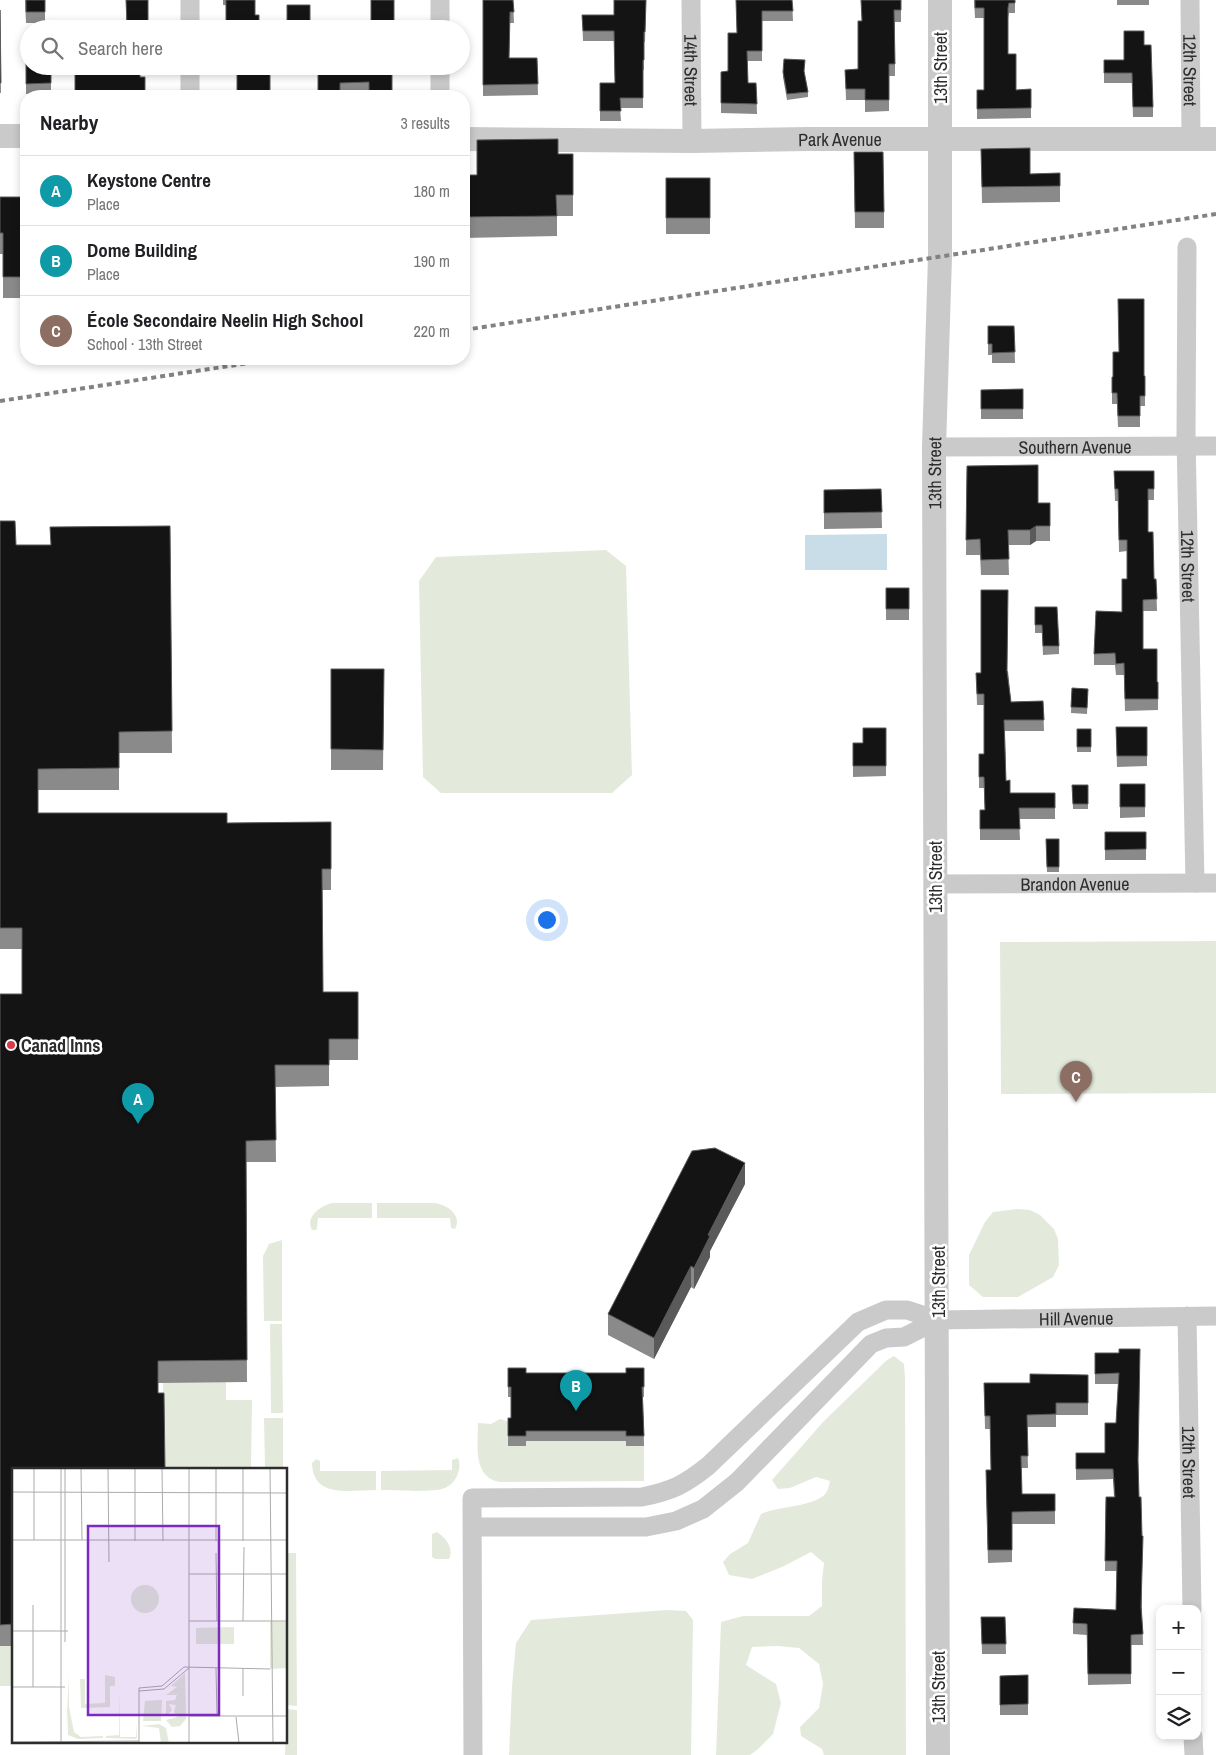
<!DOCTYPE html>
<html lang="en">
<head>
<meta charset="utf-8">
<style>
  body { margin:0; font-family:"Archivo Narrow",sans-serif; background:#f6f6f6; color:#202124 }
  .controls { position:absolute; right:15px; bottom:15px; display:grid; overflow:hidden; border-radius:10px; box-shadow:0 2px 8px #0003 }
  .controls button { width:45px; height:45px; display:grid; place-items:center; padding:0; border:0; border-bottom:1px solid #e0e0e0; background:#fff; color:#202124; font:25px sans-serif }
  .you { position:absolute; left:546px; top:919px; width:18px; height:18px; margin:-12px; border:4px solid #fff; border-radius:50%; background:#1a73e8; box-shadow:0 0 0 8px #1a73e833 }
  .badge { display:grid; place-items:center; width:32px; height:32px; border-radius:50%; background:#2563eb; color:#fff; font-size:16px; font-weight:700 }
  .pin { position:absolute; translate:-50% -41px; filter:drop-shadow(0 1px 2px #0008) }
  .pin::after { content:''; position:absolute; top:26px; width:18px; height:15px; background:inherit; clip-path:polygon(0 0,100% 0,50% 100%) }
  .list { margin:0; padding:0; list-style:none }
  h2 { display:flex; justify-content:space-between; align-items:center; height:65px; margin:0; padding:0 20px; font-size:21px }
  h2 small { font-size:16px; font-weight:400; color:#757577 }
  .list li { display:grid; grid-template-columns:32px 1fr auto; gap:15px; align-items:center; box-sizing:border-box; height:70px; padding:0 20px; border-top:1px solid #e0e0e0 }
  .list b { display:block; font-size:19px; white-space:nowrap }
  .list p { margin:0; font-size:16px; white-space:nowrap; color:#757577 }
  .list em { font-size:16px; font-style:normal; color:#757577 }
  .icon { flex:none; width:28px; height:28px; fill:none; stroke:currentColor; stroke-width:2; stroke-linecap:round; stroke-linejoin:round }
  .map { position:relative; flex:none; width:1216px; height:1755px; overflow:hidden }
  .search { position:absolute; background:#fff; box-shadow:0 2px 8px #0003; left:20px; top:20px; width:450px; height:55px; display:flex; align-items:center; gap:12px; box-sizing:border-box; padding:0 18px; border-radius:28px; color:#757577; font-size:19px }
  .panel { position:absolute; background:#fff; box-shadow:0 2px 8px #0003; left:20px; top:90px; width:450px; height:275px; border-radius:20px }
  .map>svg:first-child { display:block }
</style>
</head>
<body>
<div class="map">
<svg width="1216" height="1755" viewBox="0 0 1216 1755">
  <rect width="100%" height="100%" fill="#fff"/>
  <path fill="#e3eadc" d="M606,550l20,16 6,209 -20,18h-171l-18,-16 -4,-196 17,-24z
    M1216,941v152l-215,1 -1,-152z
    M332,1203h40v15h-54l-1,10 -1,2h-4c-7,-13 8,-24 20,-27z
    M377,1203h57c12,1 29,12 21,26l-4,-1 -1,-10h-73z
    M1019,1209l11,1 10,5 14,14 4,10 1,26 -6,12 -35,20h-35l-14,-12v-30l16,-33 8,-10z
    M282,1240v81h-18l-1,-65 6,-12z
    M270,1324h12l1,89h-12z
    M894,1356l10,8 1,14 1,377h-82l-2,-6 -21,-13 -1,-9 19,-19 4,-24 -4,-20 -20,-16 -21,-2 -26,1 -6,18 30,19 5,19 -8,31 -15,15 -8,6h-34l5,-133 22,-6h66l13,-10v-25l2,-18 -13,-11 -29,15 -30,12 -23,-4 -6,-13 7,-8 18,-11 13,-29c17,-8 54,-7 65,-21 2,-3 3,-8 4,-12l-14,-4 -26,11 -12,1 -6,-9 52,-59 63,-61z
    M163,1382h63v18h26l-1,69h-86z
    M264,1418h19v51h-18z
    M500,1419l10,3 -1,24h17v-5h100v5h18v35l-144,1c-28,-4 -22,-39 -22,-59l13,1z
    M458,1458c2,5 2,10 0,15 -2,7 -7,12 -13,15 -13,5 -49,2 -64,2v-19l71,-1v-10z
    M316,1459l4,2v10h56v19c-26,0 -63,9 -64,-27z
    M437,1532c9,6 17,16 12,27h-14l-3,-2v-23z
    M286,1553h10l1,153 -11,-1z
    M667,1610l19,1 7,9 -2,135h-182l3,-69 4,-43 15,-23z
    M0,1646h14v40h-14z
    M286,1709l11,1v45h-12z"/>
  <path fill="#c9dde8" d="M887,534v36h-82v-35z"/>
  <g fill="none" stroke-linecap="round" stroke-linejoin="round">
    <g stroke="#cacaca" stroke-width="19">
      <path d="M440,0v29"/>
      <path id="s1" d="M691,0l1,141"/>
      <path id="s2" d="M1190,0l1,140"/>
      <path d="M190,29v-29"/>
      <path d="M440,66v30"/>
      <path d="M190,96v-30"/>
      <path id="s3" d="M1187,247l-1,190 9,446"/>
      <path id="s4" d="M934,447l282,-1"/>
      <path id="s5" d="M935,884l281,-1"/>
      <path id="s6" d="M1187,1316l5,293"/>
      <path d="M473,1527h173l30,-6 27,-12 34,-27 134,-138 15,-6 18,-1 34,-17"/>
      <path d="M1193,1736l1,19"/>
      <path id="s7" d="M473,1755l-1,-257 170,-1c30,-6 42,-12 66,-31l150,-144 28,-12h21l31,10 278,-4"/>
    </g>
    <g stroke="#cacaca" stroke-width="24">
      <path d="M0,136h26"/>
      <path id="s8" d="M464,139l228,2 116,-2h408"/>
      <path id="s9" d="M938,1755l-4,-1308 6,-190v-257"/>
    </g>
    <path stroke="#828282" stroke-width="4" stroke-dasharray="5 4" stroke-linecap="butt" d="M464,330l752,-116
      M0,401l275,-42"/>
  </g>
  <path fill="#8a8a8a" d="M25,0h20v23h-19z
    M126,0h22v29h-22z
    M223,0h32v15l4,14 -34,-24h-2z
    M483,0h30l1,23h-4l-1,35h28l1,37 -55,1z
    M646,0l-1,42h-1v28h-1v38h-23l1,13h-21v-38h15l-1,-42h-31l-1,-26h32z
    M736,0h56l1,21h-31v40h-15l1,22h8l1,31 -36,-1v-41l7,-1 9,-38z
    M901,0v22h-6v54h-6v35l-24,1v-12h-19l-1,-30 13,-1 3,-48z
    M974,0h41v13h-6l-1,5v36l8,36 15,-1v29l-54,1v-29h7v-72h-9z
    M1117,0h32v5h-32z
    M287,5h23v24h-23z
    M0,10l1,83h-1z
    M1144,45l9,62v10h-20l-1,-34h-28v-23h20z
    M26,58l25,8v28h-25z
    M357,66h37v2h-2l-23,24 -29,1v3h-22v-26h39z
    M783,72l21,1 4,19v5l-21,3 -4,-23z
    M981,149l49,25 30,-1v29l-78,1z
    M854,152l30,60v16h-29z
    M558,154h15v62h-16v20l-93,2v-63h13z
    M666,178h44v56h-44z
    M0,197h26v101h-23v-44h-3z
    M988,326h26l1,37h-23v-8h-4z
    M1145,376v30h-5v21h-22l-1,-23h-5v-27z
    M1023,389v30h-42v-29z
    M967,466l71,37h12v38h-14l-6,4h-22l1,30h-28l-1,-20h-14z
    M1114,471h40v29h-6v32l6,47h2l1,32h-14v38l14,33h1v28l-33,1 -1,-36h-8l-1,-10h-21v-11l28,-42 5,-33v-28l-8,1 -1,-51h-3z
    M881,489l1,39 -58,1v-39z
    M0,521l16,24h34l120,-19 2,227h-53v37h-81v23l189,10 104,-1v68h-9l1,102h35v68h-29v26l-54,1 1,75h-30l1,220 -89,1 -144,86v177h-14v-652h22v-45h-22z
    M886,588h23v32h-23z
    M1035,607l24,39v8l-16,1 -1,-22h-7z
    M331,669h53l-1,101h-52z
    M1008,671l3,31 32,-1 1,30h-39l1,50 4,12h45v26h-36l1,21h-40v-30h5l-1,-22h-5v-23l5,-11v-49h-7l-1,-32z
    M1072,688l16,1 -1,25 -16,-1z
    M1116,727h31v39l-30,1z
    M886,728v48l-33,1v-34h10z
    M1077,729h14v23h-14z
    M1120,784h25v33l-25,1z
    M1072,785h16v24h-15z
    M1105,832h41v28h-41z
    M1046,839h13v33h-12z
    M745,1184l-35,67v6l-16,32 -3,-2 -37,72 -46,-24v-21z
    M1095,1353h24l19,111 4,146 1,35h-12v39l-43,1 -1,-50 -14,-1v-11l43,-13 1,-39h-12l1,-74h8l-1,-18 -37,1v-27h29l11,-30 2,-39h-23z
    M508,1368l18,5h100l18,-5v29h-1l1,49h-18v-5h-100v5h-18v-28h3v-21h-3z
    M1088,1375v40h-32v12h-29l1,41h-7l1,26h33v30h-43v38l-24,1 -2,-81 5,-12 -1,-41h-5l-1,-46h46z
    M981,1617h24l1,37h-24z
    M1028,1675v40h-28v-39z"/>
  <path fill="#5a5a5a" d="M1036,526v15l-6,4v-15z
    M745,1163v21l-35,67v6l-16,32v-21l14,-33z
    M691,1266v21l-37,72v-21z"/>
  <path fill="#141414" stroke="#5a5a5a" d="M26,0h19v12h-19z
    M126,0h22v24h-21z
    M226,0h29v15h4v14h-33z
    M371,0h23v29h-23z
    M483,0h30l1,12h-4l-1,46h28l1,26 -55,1z
    M614,0h32l-1,32h-1v28h-1v38h-23l1,13h-21v-28h15l-1,-52h-31l-1,-16h32z
    M736,0h56l1,11h-31v40h-15l1,32h8l1,21 -36,-1v-31l7,-1v-38h9z
    M861,0h40v10h-7l1,54h-6v36h-24v-11h-19l-1,-19 13,-1v-48h4z
    M975,0h40v3h-6l-1,5v46h8v36l15,-1v19l-54,1v-19h7v-82h-9z
    M287,5h23v19h-23z
    M0,10l1,73h-1z
    M1124,31h20v14h7l2,62h-20l-1,-34h-28v-13h20z
    M26,58h3v8h22v17l-25,1z
    M784,59l21,1 -1,11 4,21 -21,2 -4,-22z
    M108,66h32v11h5v19h-70v-22h33z
    M237,66h33v30h-33z
    M358,66h34v30h-23v-14l-29,1v11h-22v-24h40z
    M558,139v15h15v41h-17l1,21 -93,1v-42h13v-35z
    M1030,148v26l30,-1v13l-78,1 -1,-38z
    M854,152h29l1,60h-29z
    M666,178h44v40h-44z
    M0,197h26v80h-23v-44h-3z
    M1118,299h26v77h1v20h-5v20h-22l-1,-23h-5v-16h1v-25h6z
    M988,326h26l1,26 -23,1v-9h-4z
    M1023,389v20h-42v-19z
    M1038,465v38h12v23h-14l-6,4h-22l1,29 -28,1 -1,-21 -14,1 1,-74z
    M1114,471h40v18h-6v43h5l1,47h2l1,20 -14,1v49h14v33h1v17h-33l-1,-36 -8,1 -1,-11 -21,1 2,-43 26,1v-33h5v-39h-8l-1,-51h-3z
    M881,489l1,23 -58,1v-23z
    M0,521h15l1,24h35l-1,-18 120,-1 2,205 -53,1v36l-81,1v44h189v10l104,-1v47h-9l1,123h35v47h-29v26h-54l1,75 -30,1 1,219 -89,1v32h6l1,76h-151v155l-14,1v-631h22v-66h-22z
    M886,588h23v21h-23z
    M981,590h27l-1,81 4,31 32,-1 1,19h-40l2,61 4,-1v13h45v15h-36l1,21h-40v-19h5l-1,-33h-5v-23h5v-60h-7l-1,-21h5z
    M1035,607h22l2,39h-16l-1,-21h-7z
    M331,669h53l-1,81 -52,-1z
    M1072,688l16,1 -1,19 -16,-1z
    M1116,727h31v29h-30z
    M863,728h23v38h-33v-23h10z
    M1077,729h14v18h-14z
    M1120,784h25v23h-25z
    M1072,785h16v19h-15z
    M1105,832h41v17l-41,1z
    M1046,839h13v28h-12z
    M715,1148l30,15 -37,72 2,1 -16,32 -3,-2 -37,72 -46,-24 84,-163z
    M1119,1349h21l-2,111 1,37h2l1,39h1l-2,71 2,27 -12,1v39h-43l-1,-50 -14,-1 1,-15 42,2 1,-49h-12l1,-64h9l-2,-28h-37v-16h29v-30h11l3,-50 -24,1v-21h24z
    M508,1368h18v5h100v-5h18v19h-2l2,49h-18v-5h-100v5h-18v-18h3v-31h-3z
    M1030,1374l58,1v28h-32v11l-29,1 1,41h-7l1,38h33v17l-43,1v38h-24l-2,-80h5l-1,-54h-5l-1,-33h46z
    M981,1617h24l1,27h-24z
    M1028,1675v29l-28,1v-29z"/>
  <circle fill="#d83b4a" stroke="#fff" stroke-width="2" cx="11" cy="1045" r="5"/>
  <g text-anchor="middle" dominant-baseline="central" stroke-width="5" stroke-linejoin="round" paint-order="stroke">
    <g font-size="18" fill="#2d2d2d" stroke="#fff">
      <text transform="translate(940 68) rotate(-90)">13th Street</text>
      <text stroke="none"><textPath href="#s2" startOffset="70">12th Street</textPath></text>
      <text stroke="none"><textPath href="#s1" startOffset="70">14th Street</textPath></text>
      <text stroke="none"><textPath href="#s8" startOffset="376">Park Avenue</textPath></text>
      <text stroke="none"><textPath href="#s4" startOffset="141">Southern Avenue</textPath></text>
      <text stroke="none"><textPath href="#s9" startOffset="1282">13th Street</textPath></text>
      <text stroke="none"><textPath href="#s3" startOffset="319">12th Street</textPath></text>
      <text transform="translate(935 877) rotate(-90)">13th Street</text>
      <text stroke="none"><textPath href="#s5" startOffset="140">Brandon Avenue</textPath></text>
      <text transform="translate(938 1282) rotate(-90)">13th Street</text>
      <text stroke="none"><textPath href="#s7" startOffset="931">Hill Avenue</textPath></text>
      <text stroke="none"><textPath href="#s6" startOffset="146">12th Street</textPath></text>
      <text transform="translate(938 1687) rotate(-90)">13th Street</text>
    </g>
    <g font-size="18" font-weight="bold" fill="#2d2d2d" stroke="#fff" text-anchor="start">
      <text x="21" y="1045">Canad Inns</text>
    </g>
  </g>
  <g transform="translate(12 1468)">
    <rect width="275" height="275" fill="#fff"/>
    <path d="M119 131a14 14 0 1 1 28 0a14 14 0 1 1-28 0ZM258,153l17,1v46l-17,1zM222,159v17h-38v-16zM173,205l1,46 -6,7 -8,1 -6,-7 11,-3 -3,-5 2,-7 -7,-1 3,6 -6,6v-15l9,-1 2,-5h-11l11,-8 -6,-1zM57,207v32l5,25 7,5 22,-1v2l-25,1 -10,-4 -1,-30 -1,28zM93,207l10,2v9h-5v21l-29,1 -1,-29h5v25l20,-1zM108,223v46h16v-13l1,14 -1,1 -30,-1v-2l13,-1zM150,232l-1,21h-18l2,-20zM147,256l7,4 3,15h-8l-2,-15 -17,-2z" fill="#e3eadc"/>
    <path fill="none" stroke="#ababab" stroke-width="1" d="M22,0v72M49,0v275M53,0v174M69,0l1,72M96,0l1,94M123,0v73M150,0l1,73M204,0v73M258,0l3,275M0,24l275,1M0,72h275M231,73v-73M204,85l1,68M177,106h98M21,137v82M177,153h98M231,153l1,-74M0,163h56M204,200l1,48M231,200v28M0,219h53M127,223l25,-2 25,-21M177,248h98M224,249l3,26M0,274l127,-1M127,275v-55l23,-2 22,-19 86,2M177,275v-275"/>
    <path fill="#7b2cbf" fill-opacity="0.15" stroke="#7b2cbf" stroke-width="2.5" d="M76,58h131v189h-131z"/>
    <rect width="275" height="275" fill="none" stroke="#2d2d2d" stroke-width="2.5"/>
  </g>
</svg>
<div class="controls">
<button>+</button>
<button>−</button>
<button><svg class="icon" aria-label="layers" viewBox="0 0 24 24"><path d="M12 4l9 5-9 5-9-5zM3 14l9 5 9-5"/></svg></button>
</div>
<div class="you"></div>
<div class="pin badge" style="left:138px;top:1124px;background:#0f9aa8">A</div>
<div class="pin badge" style="left:576px;top:1411px;background:#0f9aa8">B</div>
<div class="pin badge" style="left:1076px;top:1102px;background:#8d6e63">C</div>
<div class="search"><svg class="icon" aria-label="search" viewBox="0 0 24 24"><circle cx="10" cy="10" r="6"/><path d="M15 15l6 6"/></svg>Search here</div>
<section class="panel">
<h2>Nearby<small>3 results</small></h2>
<ul class="list">
<li><span class="badge" style="background:#0f9aa8">A</span><div><b>Keystone Centre</b><p>Place</p></div><em>180 m</em></li>
<li><span class="badge" style="background:#0f9aa8">B</span><div><b>Dome Building</b><p>Place</p></div><em>190 m</em></li>
<li><span class="badge" style="background:#8d6e63">C</span><div><b>École Secondaire Neelin High School</b><p>School · 13th Street</p></div><em>220 m</em></li>
</ul>
</section>
</div>
</body>
</html>
